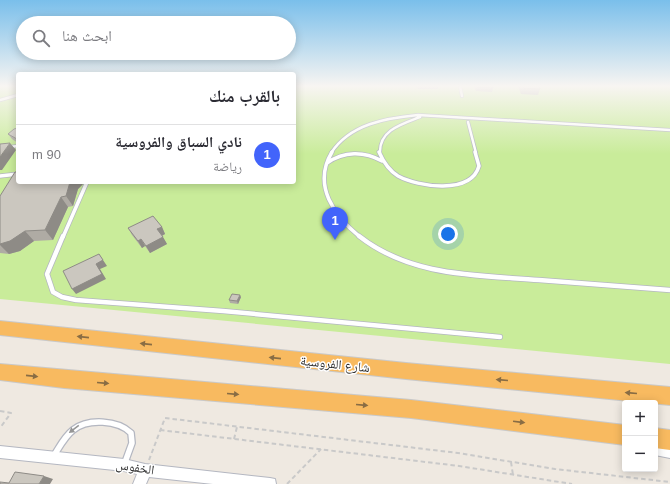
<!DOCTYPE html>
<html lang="ar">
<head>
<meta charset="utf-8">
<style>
  body { margin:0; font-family:Arial,"Noto Naskh Arabic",sans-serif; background:#f7f7f7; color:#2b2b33; direction:rtl }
  .controls { position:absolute; right:12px; bottom:12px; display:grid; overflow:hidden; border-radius:4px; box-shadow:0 2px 10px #0003 }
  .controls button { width:36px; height:36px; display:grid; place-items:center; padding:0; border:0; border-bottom:1px solid #e1e1e2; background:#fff; color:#2b2b33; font:20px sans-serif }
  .you { position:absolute; left:448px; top:234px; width:14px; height:14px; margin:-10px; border:3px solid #fff; border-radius:50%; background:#1a73e8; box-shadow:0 0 0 6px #1a73e833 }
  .badge { display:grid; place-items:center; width:26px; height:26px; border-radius:50%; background:#4264fb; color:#fff; font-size:13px; font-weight:700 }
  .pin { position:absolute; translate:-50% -33px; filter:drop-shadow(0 1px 2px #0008) }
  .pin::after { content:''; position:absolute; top:21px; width:14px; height:12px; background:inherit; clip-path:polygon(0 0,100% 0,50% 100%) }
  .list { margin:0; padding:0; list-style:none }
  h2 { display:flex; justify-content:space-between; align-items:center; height:52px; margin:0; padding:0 16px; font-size:17px }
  h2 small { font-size:13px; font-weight:400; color:#7c7c81 }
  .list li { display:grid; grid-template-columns:26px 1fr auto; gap:12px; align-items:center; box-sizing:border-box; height:60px; padding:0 16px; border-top:1px solid #e1e1e2 }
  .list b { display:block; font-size:15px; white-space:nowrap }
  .list p { margin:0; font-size:13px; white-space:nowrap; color:#7c7c81 }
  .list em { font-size:13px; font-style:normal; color:#7c7c81 }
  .icon { flex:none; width:22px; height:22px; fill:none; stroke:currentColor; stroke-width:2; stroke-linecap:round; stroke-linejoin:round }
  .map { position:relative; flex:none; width:670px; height:484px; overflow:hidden; direction:ltr }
  .search { position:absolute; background:#fff; box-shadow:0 2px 10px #0003; left:16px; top:16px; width:280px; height:44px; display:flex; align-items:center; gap:10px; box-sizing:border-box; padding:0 14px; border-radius:22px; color:#7c7c81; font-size:15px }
  .panel { position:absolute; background:#fff; box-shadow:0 2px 10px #0003; left:16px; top:72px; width:280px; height:112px; border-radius:4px; direction:rtl }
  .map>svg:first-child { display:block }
</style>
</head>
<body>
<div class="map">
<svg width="670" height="484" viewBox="0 0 670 484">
  <rect width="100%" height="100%" fill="#efe9e1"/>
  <path fill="#c9ec9a" d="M0,86h18v96h276v-96h376v278l-670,-65z"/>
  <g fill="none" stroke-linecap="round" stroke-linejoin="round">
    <g stroke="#b4b7c1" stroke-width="4">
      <path id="service-far3" d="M460,86l2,10
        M0,100l18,-5
        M468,122l8,31
        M0,148l18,-2
        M331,153c19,-29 55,-35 87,-38l252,15
        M380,153c-1,-23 22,-29 40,-36"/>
    </g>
    <g stroke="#b4b7c1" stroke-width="5">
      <path id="service-far2" d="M332,152c-20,33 2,64 28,85
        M379,152c4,9 9,18 19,24 20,11 73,19 81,-10l-4,-14
        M327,163c17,-12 37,-12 55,-2
        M0,176l18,-2
        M63,237l24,-55"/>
    </g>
    <g stroke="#b4b7c1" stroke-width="6">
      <path id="service-far1" d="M63,236l-16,38 6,18 9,5 14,3 147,11 277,26
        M359,236c52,41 118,39 180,44 44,3 87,7 131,10"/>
    </g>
    <g stroke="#b4b7c1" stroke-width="8">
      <path id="service" d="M53,457c6,-9 11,-20 20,-27 15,-12 45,-10 58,3l1,10 -8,22"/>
    </g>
    <g stroke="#b4b7c1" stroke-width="2">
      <path id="minor" d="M655,443l15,3v12l-15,-3z
        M0,446l124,13 21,5 125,14 5,1 1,5h-63l-64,-7 -3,7h-13l4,-10 -13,-3 -124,-13z"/>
    </g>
    <g stroke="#c9c9c9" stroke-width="2">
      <path id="trunk" d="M0,321l406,42 264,24v18l-264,-26 -406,-44z
        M0,364l411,36 214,25v20l-214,-27 -347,-30 -64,-8z
        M655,428l15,2v20l-15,-2z"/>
    </g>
    <path stroke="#c9c9c9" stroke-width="2" stroke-dasharray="4.5 3" stroke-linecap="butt" d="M0,411l11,2 -11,15
      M160,430l299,36 113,18
      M234,439l3,-12
      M149,460l16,-42 293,35 97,16 115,13
      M511,462l2,13
      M287,484l34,-35"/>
    <use href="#service-far3" stroke="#fff" stroke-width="2.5"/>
    <use href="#service-far2" stroke="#fff" stroke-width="3.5"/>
    <use href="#service-far1" stroke="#fff" stroke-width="4.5"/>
    <use href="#service" stroke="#fff" stroke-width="5.5"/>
    <use href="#minor" fill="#fff" fill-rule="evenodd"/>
    <use href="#trunk" fill="#f8ba60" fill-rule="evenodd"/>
  </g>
  <path fill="#afaba4" d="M416,86h22v3h-20z
    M474,86h19v2l-1,4 -16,-1z
    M518,86h21l1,3 -2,6 -17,-1z
    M18,128v15l-6,-4 -4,-5z
    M83,184l-5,5 -5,17 -5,1 -15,33 -19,1 -14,10 -11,3 -9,-1v-57z
    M162,227l3,7 -3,2 5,8 -17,9 -5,-7 -3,2 -10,-13 -4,-7z
    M241,297l-3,7 -8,-1 -1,-3z"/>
  <path fill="#8e8b86" d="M10,143l6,7 -14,20h-2v-13z
    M70,182h12l1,2 -5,5 -5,17 -7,-10z
    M61,197l7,10 -15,33 -8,-10z
    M162,227l3,7 -4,2 -4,-7z
    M25,231l9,10 -14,10 -11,3 -9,-9v-1z
    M163,237l4,7 -17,9 -4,-7z
    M141,239l4,7 -3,2 -4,-7z
    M99,254l8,12 -7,3 6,10 -30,15 -4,-5 24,-25z
    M240,295l1,2 -3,7 -1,-3z
    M44,476l9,3 -3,5h-11z"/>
  <path fill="#cbc7bf" stroke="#8e8b86" d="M477,86h16v2l-16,-1z
    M523,86h16l1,3 -16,-1z
    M18,128v9l-1,2 -9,-5 6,-5z
    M10,143l-10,14v-13z
    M15,172h3v10h52l-4,14 -5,1 -16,33 -20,1 -15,10 -10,3v-48z
    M153,216l9,11 -5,2 6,8 -17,9 -5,-7 -3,2 -10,-13z
    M99,254l4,6 -7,4 6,10 -30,15 -9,-18z
    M232,294l8,1 -3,6 -8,-1z
    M15,472l29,4 -5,8h-39v-2l9,1z"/>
  <defs><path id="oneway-solid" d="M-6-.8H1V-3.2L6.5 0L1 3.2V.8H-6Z"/></defs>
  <g fill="#896d44">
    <use href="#oneway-solid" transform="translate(83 337) rotate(-174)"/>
    <use href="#oneway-solid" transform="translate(146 344) rotate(-174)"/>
    <use href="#oneway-solid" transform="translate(275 358) rotate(-174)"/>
    <use href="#oneway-solid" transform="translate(32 376) rotate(6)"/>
    <use href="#oneway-solid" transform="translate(502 380) rotate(-175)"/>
    <use href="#oneway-solid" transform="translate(103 383) rotate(5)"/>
    <use href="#oneway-solid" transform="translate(631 393) rotate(-175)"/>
    <use href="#oneway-solid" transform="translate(233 394) rotate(5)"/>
    <use href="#oneway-solid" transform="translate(362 405) rotate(5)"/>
    <use href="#oneway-solid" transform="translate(519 422) rotate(7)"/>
  </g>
  <use fill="#969696" href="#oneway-solid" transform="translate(74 429) rotate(143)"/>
  <linearGradient id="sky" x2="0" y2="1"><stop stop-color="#7abfeb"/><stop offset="0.56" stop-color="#f8f5f2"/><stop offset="1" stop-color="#f8f5f2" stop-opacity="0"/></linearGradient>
  <rect width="670" height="154" fill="url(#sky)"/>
  <g text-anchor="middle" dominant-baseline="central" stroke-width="3" stroke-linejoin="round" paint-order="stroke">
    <g font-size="13" fill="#2e2e2e" stroke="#fff">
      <text transform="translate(335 364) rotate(6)">شارع الفروسية</text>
      <text transform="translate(135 467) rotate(9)">الخفوس</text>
    </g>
  </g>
</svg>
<div class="controls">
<button>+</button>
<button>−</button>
</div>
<div class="you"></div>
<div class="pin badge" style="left:335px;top:240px">1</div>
<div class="search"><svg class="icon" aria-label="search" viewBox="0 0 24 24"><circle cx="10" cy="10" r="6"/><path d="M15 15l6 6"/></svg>ابحث هنا</div>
<section class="panel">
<h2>بالقرب منك<small></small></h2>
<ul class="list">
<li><span class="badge">1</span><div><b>نادي السباق والفروسية</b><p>رياضة</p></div><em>90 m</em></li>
</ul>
</section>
</div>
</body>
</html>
